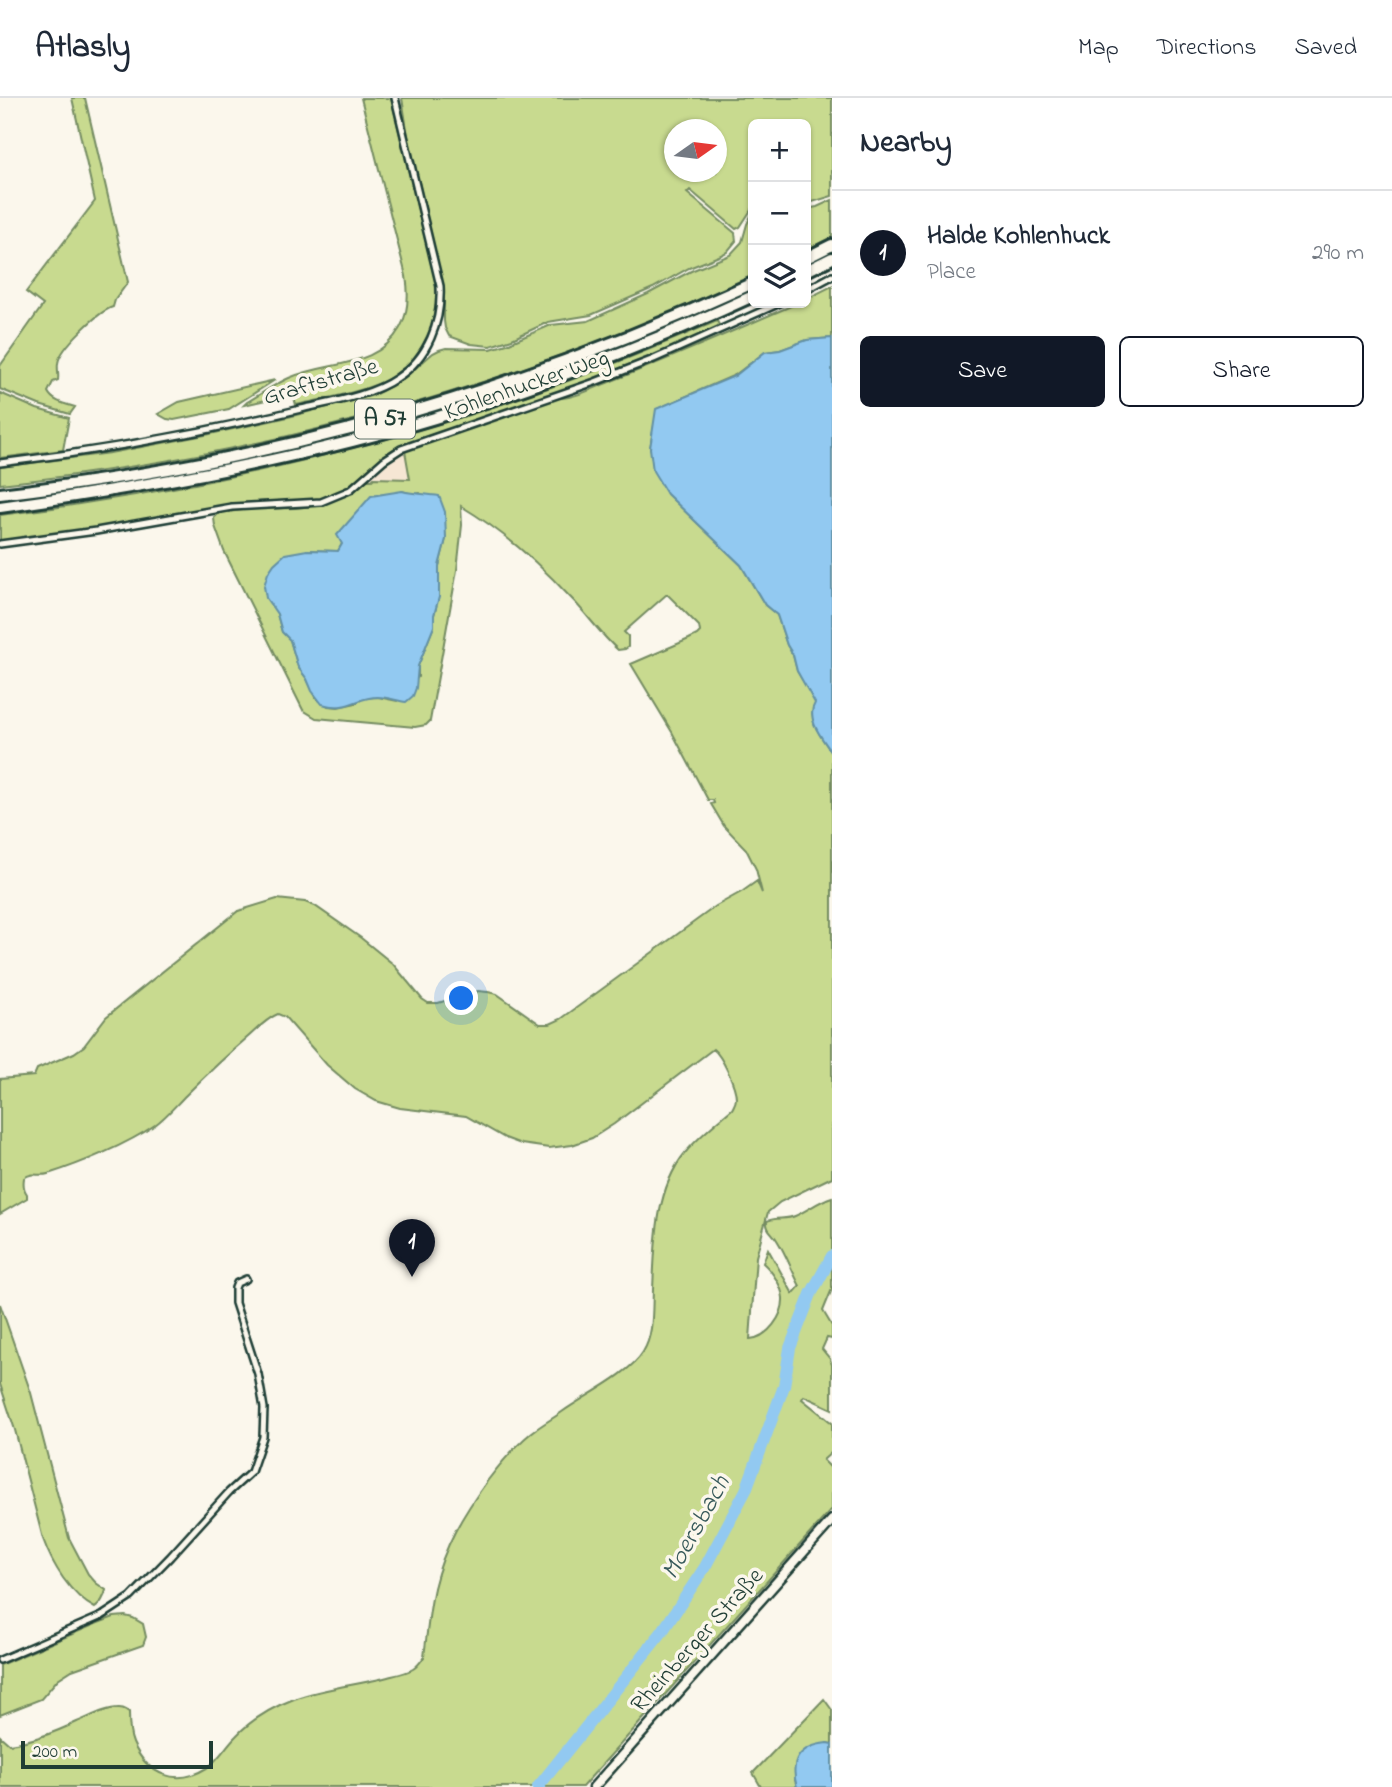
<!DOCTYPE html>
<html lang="en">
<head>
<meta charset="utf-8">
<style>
  body { margin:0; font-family:"Indie Flower",sans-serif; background:#f2f2f3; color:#1f2937 }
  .controls { position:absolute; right:21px; top:21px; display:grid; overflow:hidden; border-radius:10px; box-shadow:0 2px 5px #0004 }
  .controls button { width:63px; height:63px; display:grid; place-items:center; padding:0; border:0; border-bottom:2px solid #e0e1e3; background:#fff; color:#1f2937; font:35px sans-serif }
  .compass { position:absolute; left:664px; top:21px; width:63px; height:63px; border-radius:50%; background:#fff; box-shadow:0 2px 5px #0004; rotate:76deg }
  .scale { position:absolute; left:21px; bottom:18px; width:192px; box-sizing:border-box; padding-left:7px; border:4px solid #1f3d34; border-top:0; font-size:19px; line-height:24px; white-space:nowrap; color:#1f3d34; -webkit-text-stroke:5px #fbf7ec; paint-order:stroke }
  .you { position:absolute; left:462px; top:901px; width:24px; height:24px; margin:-18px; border:5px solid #fff; border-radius:50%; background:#1a73e8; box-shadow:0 0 0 10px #1a73e833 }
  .badge { display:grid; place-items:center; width:46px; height:46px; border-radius:50%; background:#111827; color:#fff; font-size:23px; font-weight:700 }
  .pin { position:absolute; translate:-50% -58px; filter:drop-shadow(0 2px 4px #0008) }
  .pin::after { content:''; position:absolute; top:37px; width:24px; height:21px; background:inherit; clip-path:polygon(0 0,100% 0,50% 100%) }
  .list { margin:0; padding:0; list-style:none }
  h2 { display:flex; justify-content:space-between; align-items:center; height:91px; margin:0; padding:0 28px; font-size:30px }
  h2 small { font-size:23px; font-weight:400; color:#747a83 }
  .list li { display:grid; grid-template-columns:46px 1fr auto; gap:21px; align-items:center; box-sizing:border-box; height:126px; padding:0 28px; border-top:2px solid #e0e1e3 }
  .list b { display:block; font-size:26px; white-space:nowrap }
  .list p { margin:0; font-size:23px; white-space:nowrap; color:#747a83 }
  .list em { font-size:23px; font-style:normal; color:#747a83 }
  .actions { display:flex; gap:14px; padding:21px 28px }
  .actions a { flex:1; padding:16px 0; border:2px solid #111827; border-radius:10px; text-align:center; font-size:24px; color:#111827 }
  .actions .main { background:#111827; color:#fff }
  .icon { flex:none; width:38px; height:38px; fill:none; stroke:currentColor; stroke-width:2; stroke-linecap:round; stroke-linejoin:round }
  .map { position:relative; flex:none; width:832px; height:1689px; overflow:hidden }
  header { display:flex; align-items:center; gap:42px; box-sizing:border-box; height:98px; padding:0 35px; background:#fff; border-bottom:2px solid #e0e1e3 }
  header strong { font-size:33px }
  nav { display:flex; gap:38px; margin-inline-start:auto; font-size:24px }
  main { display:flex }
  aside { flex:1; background:#fff }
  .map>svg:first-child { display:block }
</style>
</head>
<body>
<header>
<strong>Atlasly</strong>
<nav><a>Map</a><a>Directions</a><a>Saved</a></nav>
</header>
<main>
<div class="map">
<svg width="832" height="1689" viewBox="0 0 832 1689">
  <rect width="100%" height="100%" fill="#fbf7ec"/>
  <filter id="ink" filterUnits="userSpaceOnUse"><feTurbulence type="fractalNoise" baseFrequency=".0143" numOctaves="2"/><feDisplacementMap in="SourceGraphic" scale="14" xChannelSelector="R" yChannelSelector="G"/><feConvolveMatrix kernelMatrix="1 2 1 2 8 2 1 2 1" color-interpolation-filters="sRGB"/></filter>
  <g filter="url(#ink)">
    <path fill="#f6e6d4" d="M405,353l6,28 -36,-1 -3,2h-5l24,-21z"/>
    <path fill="#c8da8f" stroke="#748c62" stroke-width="2" fill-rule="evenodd" d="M72,0h13l43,184 -13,18 -2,7c-14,4 -53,41 -55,56 -1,6 1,11 0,17l-5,2 -5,10c5,10 17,12 27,15l-5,7 -31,-9 -39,-16v-23l43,-61 -17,-13 69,-91z
      M361,0h30l44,182c6,45 -16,88 -60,105 -25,10 -53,14 -79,20l-3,-11 -49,11 3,-3c14,-8 28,-18 42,-24 38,-17 88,-9 111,-50 9,-16 9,-34 6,-52z
      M402,0h430v98l-26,8v-80h-53v83l-13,20 -4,2 -46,-39 -3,3 48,40 1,8 -9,11 -8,4 -30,12 -36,20 -62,27 -43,7 -36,17 -22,7 -19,-2 -22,-8 -4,-8 -1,-7v-24l-3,-21 -33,-140zM674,32h42v42h-42z
      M832,102v37l-26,13v-41l11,-2z
      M753,114v64c-237,110 -492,181 -753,208v-17l110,-14 100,-19 78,-17 86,-22 28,-15 31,-27 6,-3 7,-2 45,1 16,-5 44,-19 37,-4 60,-27 43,-23 39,-16 12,-13 5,-18z
      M832,188v52l-25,2 -27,10 -15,2 -30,23 -78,34 -7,39 17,46 74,71 24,40 12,10 10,30 6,10 4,16 19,32c-11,16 7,36 16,50v424l-52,25 -12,10 -12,45 -6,82c17,-1 34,-23 33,-41 -1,-12 -11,-27 -20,-35l5,-14 25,45 7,-8c-8,-15 -14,-32 -23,-46 -5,-8 -11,-10 -10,-19 9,-4 19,-1 28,-5 13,-6 24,-15 37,-19v92l-9,22 9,15v13l-5,-1 -5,11 8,10 2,6v44l-28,-13 -2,3 30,24v29l-9,8 9,9v40l-250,278h-582v-51l9,8c24,-3 47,-12 68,-22 13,-5 28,-14 42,-14 6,0 5,1 10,4 0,10 0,22 4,31 14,32 44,44 74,25 11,-8 19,-22 29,-32 15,-16 37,-29 58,-37 30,-11 63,-14 94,-22 8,-2 18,-4 25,-8 5,-3 8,-8 11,-12 3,-23 5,-46 10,-69 10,-42 29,-74 54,-108 13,-17 27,-34 43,-47 10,-8 21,-14 31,-21 22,-16 68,-38 81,-60 11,-18 9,-41 10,-62 2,-45 2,-100 32,-137 14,-17 31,-30 47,-44 2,-4 4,-6 4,-11 0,-12 -14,-42 -23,-49l-99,75 -22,14 -20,7 -23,3 -28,-4 -16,-6 -39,-22 -66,-8 -24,-7 -21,-12 -28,-24 -42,-48 -7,-3c-12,5 -21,15 -30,23 -21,18 -42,38 -62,58 -10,10 -20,22 -31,30 -27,19 -75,39 -107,49 -10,3 -15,-3 -24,4 -1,6 -1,11 3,16v4l-27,16v-135l34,-3 3,-7 37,-16 10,-7 22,-29 132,-106 39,-12 28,3 10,4 46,32 32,26 29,35 6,4h10l40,-12 10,1 9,2 43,30h10l11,-5 155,-113 27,-15 14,-10 5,12 -6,-24 -10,-20 -22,-23 -13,-22 3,-1 -1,-3h-5l-36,-68 -41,-68 58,-25 8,-4 3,-3 -1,-6 -32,-32 -43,38 4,4v11l-3,2 -7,1c-18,-16 -31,-36 -48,-53 -31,-34 -69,-67 -109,-91l1,19 -5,45 -27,151 -4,4 -11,2 -99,-9 -13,-8 -79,-159 -9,-25 -1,-8 5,-5 32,-4 45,-1 25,-3 26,-10 20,-15h5l2,-2 36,1 -5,-28 12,-5 141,-48c16,1 41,-12 56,-18 62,-24 123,-51 184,-77h8v-4zM402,393l11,3 7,-1 25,38 1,8 -7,27 -3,42 -2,7v11l-16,40v11l-21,24 -19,-4 -14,1 -8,5 -18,4 -10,-1 -11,-7 -10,-20 -9,-12 -8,-27 -8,-8 -5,-18 30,-64 31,1 4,-7z
      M717,223l3,6 -60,26 -78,30 -183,63c-25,13 -40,38 -68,50 -28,11 -65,4 -95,8 -33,4 -66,12 -99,18 -46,7 -91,14 -137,19v-26c186,-23 369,-64 545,-126 59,-20 115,-44 172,-68z
      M275,282l-46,29 -55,11 -7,-1 -9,-5 21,-12z
      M0,295l37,16 32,9 -6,32 -63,8z
      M0,1206l31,89 38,145 19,36 8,9 10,7c-1,6 -6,15 -11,18 -25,-13 -43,-44 -52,-69l-28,-109 -15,-46z
      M125,1518l8,2 10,6 3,13 -3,8 -71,25 -14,9 -17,20 -41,16v-50l98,-42 16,-6z
      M824,1601l8,11v34l-5,-1 -32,37 2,7h-36l-8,-14z"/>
    <path fill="#92c9f1" stroke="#6491a5" stroke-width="2" d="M832,240v415c-9,-14 -27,-34 -17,-50l-18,-32 -4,-16 -6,-10 -10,-30 -12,-10 -24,-40 -74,-71 -14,-23 -3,-23 6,-39 79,-33 30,-24 15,-2 27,-10z
      M402,393c12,3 24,3 37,5l6,16 1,27 -7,27v31l-5,18v11l-16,40 -2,22 -3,8 -7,6c-9,-1 -18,-5 -28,-5 -23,0 -29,15 -56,7l-10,-13 -5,-12 -9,-12 -8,-27 -8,-8 -5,-18 -11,-16 -2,-12 4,-13 6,-9 11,-10 22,-4 31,1 4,-7 -5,-9 34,-39z
      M827,1645l5,1v43h-35c-8,-27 3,-41 30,-44z"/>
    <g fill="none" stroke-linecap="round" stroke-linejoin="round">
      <path stroke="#92c9f1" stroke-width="12" d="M538,1689l124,-155 43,-65 41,-77 38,-104 6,-38 21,-54 21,-38"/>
      <g stroke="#1f3d34" stroke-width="10">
        <path id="street" d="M806,192l26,-14
          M0,365c101,-12 202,-30 301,-54 30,-7 70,-13 96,-31 31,-20 45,-56 43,-92l-45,-188
          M0,446l96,-13 136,-24 89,-5 29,-12 34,-30 17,-11 194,-67 59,-23 126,-56
          M0,1562l102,-44 29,-19 39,-40 59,-65 22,-20 12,-35 1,-29 -6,-34 -23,-71v-15l2,-5 9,-4"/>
      </g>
      <g stroke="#1f3d34" stroke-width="13">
        <path id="secondary" d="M594,1689l238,-267"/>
      </g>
      <g stroke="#1f3d34" stroke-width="16">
        <path id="highway" d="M806,160l26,-13
          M806,173l26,-13
          M0,396c153,-18 305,-48 451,-94 104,-33 204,-72 302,-117
          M0,409c100,-14 199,-30 298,-53 157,-35 309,-91 455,-158"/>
      </g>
      <use href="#street" stroke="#fbf7ec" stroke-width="5"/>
      <use href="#secondary" stroke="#fbf7ec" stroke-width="8"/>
      <use href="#highway" stroke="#fbf7ec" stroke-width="10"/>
    </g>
  </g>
  <g text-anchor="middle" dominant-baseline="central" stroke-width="7" stroke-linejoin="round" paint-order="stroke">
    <rect fill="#fbf7ec" stroke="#61756b" stroke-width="2" x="355" y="301.5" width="60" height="39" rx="5"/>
    <g font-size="23" font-weight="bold" fill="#1f3d34">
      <text x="385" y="321">A 57</text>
    </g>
    <g font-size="24" fill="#1f3d34" stroke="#fbf7ec">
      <text transform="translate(321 285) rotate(-16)">Graftstraße</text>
      <text transform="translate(527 288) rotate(-19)">Kohlenhucker Weg</text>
      <text transform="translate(698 1543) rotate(-48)">Rheinberger Straße</text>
    </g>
    <g font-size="26" font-style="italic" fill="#36595a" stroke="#fbf7ec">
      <text transform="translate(697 1430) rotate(-61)">Moersbach</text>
    </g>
  </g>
</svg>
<div class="controls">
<button>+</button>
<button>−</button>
<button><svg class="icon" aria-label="layers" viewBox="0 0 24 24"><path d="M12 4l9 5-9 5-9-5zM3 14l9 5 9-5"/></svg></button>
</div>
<svg class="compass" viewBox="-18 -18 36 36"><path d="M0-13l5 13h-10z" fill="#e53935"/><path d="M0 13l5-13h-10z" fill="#747a83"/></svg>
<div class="scale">200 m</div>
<div class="you"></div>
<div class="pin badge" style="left:412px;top:1179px">1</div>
</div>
<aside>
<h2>Nearby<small></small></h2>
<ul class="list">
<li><span class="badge">1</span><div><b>Halde Kohlenhuck</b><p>Place</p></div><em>290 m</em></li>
</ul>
<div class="actions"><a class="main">Save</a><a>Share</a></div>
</aside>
</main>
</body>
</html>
